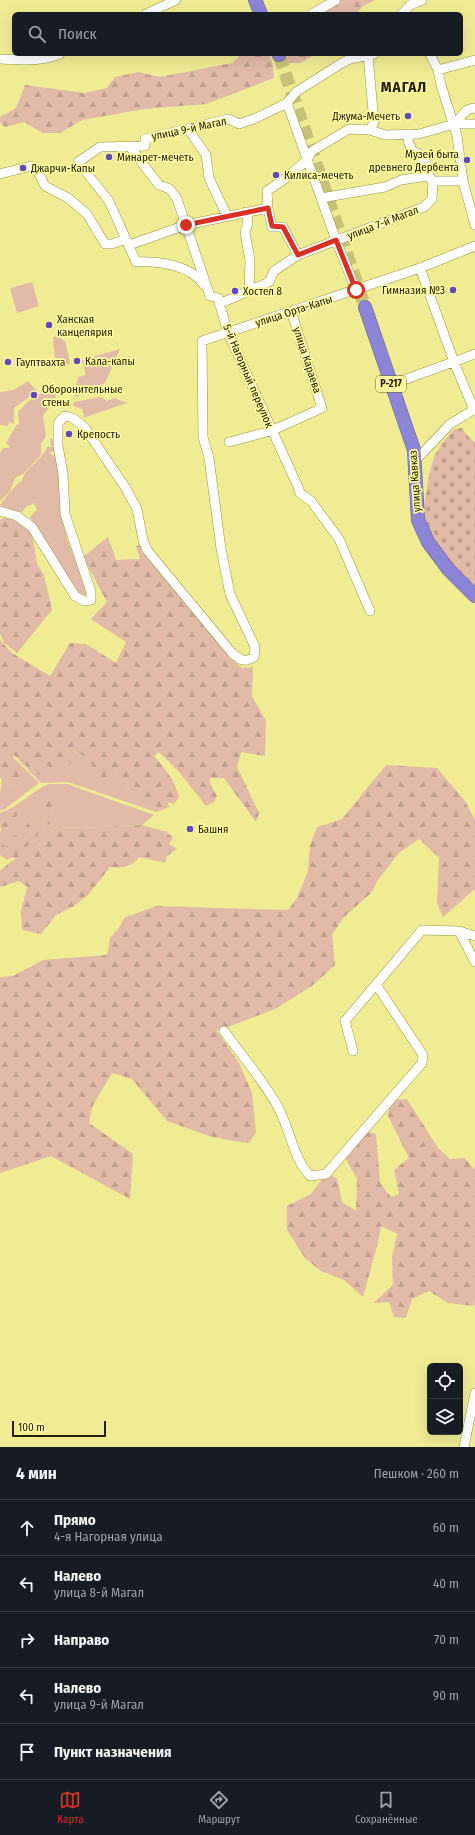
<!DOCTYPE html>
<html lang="ru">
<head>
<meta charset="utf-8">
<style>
  body { margin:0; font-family:"Fira Sans Condensed",sans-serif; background:#242831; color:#f1f3f6 }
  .controls { position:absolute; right:12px; bottom:12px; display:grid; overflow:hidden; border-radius:6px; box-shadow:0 4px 16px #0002 }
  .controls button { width:36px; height:36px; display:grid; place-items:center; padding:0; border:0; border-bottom:1px solid #363941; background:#171b24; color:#f1f3f6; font:20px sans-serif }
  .scale { position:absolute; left:12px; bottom:10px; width:94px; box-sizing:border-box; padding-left:4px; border:2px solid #222000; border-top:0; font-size:11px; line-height:14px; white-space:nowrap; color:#222000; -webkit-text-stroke:3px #fdfaa1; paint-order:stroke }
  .stop { position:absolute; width:12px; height:12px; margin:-9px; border:3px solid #d93025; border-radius:50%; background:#fff }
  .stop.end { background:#d93025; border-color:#fff; box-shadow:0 1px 4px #0008 }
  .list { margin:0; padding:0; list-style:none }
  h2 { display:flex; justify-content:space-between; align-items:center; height:52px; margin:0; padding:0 16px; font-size:17px }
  h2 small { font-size:13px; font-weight:400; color:#9ea1a6 }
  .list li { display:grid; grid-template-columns:26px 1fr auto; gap:12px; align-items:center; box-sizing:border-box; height:56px; padding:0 16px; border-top:1px solid #363941 }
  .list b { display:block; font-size:15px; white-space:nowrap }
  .list p { margin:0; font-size:13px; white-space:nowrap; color:#9ea1a6 }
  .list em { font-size:13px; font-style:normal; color:#9ea1a6 }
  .icon { flex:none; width:22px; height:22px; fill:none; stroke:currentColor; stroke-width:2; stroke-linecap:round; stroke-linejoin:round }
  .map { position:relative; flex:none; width:475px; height:1447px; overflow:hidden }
  .search { position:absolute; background:#171b24; box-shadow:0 4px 16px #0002; left:12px; right:12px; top:12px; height:44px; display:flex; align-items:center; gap:10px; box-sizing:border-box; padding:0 14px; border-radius:6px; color:#9ea1a6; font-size:15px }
  .sheet { height:332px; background:#171b24 }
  nav { display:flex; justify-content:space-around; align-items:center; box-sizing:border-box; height:56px; border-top:1px solid #363941; background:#171b24; font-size:11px; color:#9ea1a6 }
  nav a { display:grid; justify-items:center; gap:2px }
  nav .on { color:#d93025 }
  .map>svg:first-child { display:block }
</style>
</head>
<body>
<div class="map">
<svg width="475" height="1447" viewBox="0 0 475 1447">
  <defs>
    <pattern id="forest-firs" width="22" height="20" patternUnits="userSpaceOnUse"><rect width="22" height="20" fill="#e1baa8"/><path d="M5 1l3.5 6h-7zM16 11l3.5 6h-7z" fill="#c1a08f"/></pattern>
    <pattern id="cemetery-stones" width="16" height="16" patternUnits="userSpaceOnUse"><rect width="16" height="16" fill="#e1baa8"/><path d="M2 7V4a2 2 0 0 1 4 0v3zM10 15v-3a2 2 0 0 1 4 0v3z" fill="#c1a08f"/></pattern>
  </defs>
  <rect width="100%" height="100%" fill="#f0ec94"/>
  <path fill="#e1baa8" d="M32,282l7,24 -22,7 -7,-25z
    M57,336l8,5 5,22 -8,5 -5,-8h-2l-2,-23z
    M120,349l-15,34 -5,2 -3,6 -23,6 4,-20 8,-2 -4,-15z
    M28,381l9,10 -23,17v16l-5,-2 -1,4 -8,-1v-33l14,-2z
    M57,388h1l-4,14 -11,13 3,22 -5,6v12l-18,19 -7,3 -6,14 -10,10v-48l3,-5h6l1,-2 -4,-3 11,-19 2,1 -1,-13c12,-13 22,-20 39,-24z
    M101,397l6,4 7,-3 13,5 -44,15 1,-3 -2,-6 -9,-3 1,-4z
    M52,438l4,13 -6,1 1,3h5l11,84 19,47 1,8 -2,2 -4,-1 -7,-7 -44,-71 7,-7 -3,-7 -8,4 -4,5 -16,-3 -6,-4c6,-8 15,-20 22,-24 4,-15 20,-20 25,-34h4l-1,-8z
    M70,750l14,6 17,20 5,-12 9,8 25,31 16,9 -88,-30 -27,1 -27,-28 21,18 3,-15z
    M20,764l19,19 -34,26 -5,1v-17l2,-13 -2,-2v-3l10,9 8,3 10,-9z
    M49,784h18l87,31 -12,10 -60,3 -18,-1 -38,27 -6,-3 14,-10 10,-16 13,-1 -7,-14 -2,-13 -1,20 -4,5 -14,-9 4,20 -28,14 -4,-7 6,-9 4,-20 -8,11 -3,1v-10c19,-6 31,-22 49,-29z"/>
  <path fill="url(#forest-firs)" d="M340,0h35l-12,6 -7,8h-38z
    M241,54h28l4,11 1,13 -68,26 -62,5 -62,11 -22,13h-17l-19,-11 -19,5 -5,-5v-5l16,-9 9,-23 60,8 22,-5 8,-11 23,-5 22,5 72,-14z
    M282,54h34l-16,9h-13z
    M5,517l15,5 12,11 5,31 7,11 8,35 -35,43 -13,-11 -4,-8v-114z
    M108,537l8,23 24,-1 -4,-13 5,-1 1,7 89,105 11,11 11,-1 -1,29 14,25 -1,35 -24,-4 -4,15 22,46 -3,9 -32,-44h-13l-2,3 8,15 -3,6 -8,4 -26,-33 -21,-21 -5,4c11,13 21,24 25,41l-5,7 -6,-2 1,5 -13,5 -16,-9 -25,-31 -8,-6 8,12 -4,7h-4l-6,-5v-4l-17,-20 -13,-6 3,9 -9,11 -9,2 -16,-12 10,11 -2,6 -13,-4 -21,-18 -1,2 7,7 8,14 -6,7 -4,2 -8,-3 -10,-9v-135l12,13 38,23 20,-33 16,1 30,19 10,-21 -35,-23 16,-17 -24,-45z
    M386,765l51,3 28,33 10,19v69l-32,28 -6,-14 2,-45 -20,-19 -20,14 -21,27 -7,13 -28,25 -11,17 3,30 -23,21 -37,23 -58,22 22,32 13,30 4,39 -7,11 -21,-3 -19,-4 -42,-15 -35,-42 -20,-6 -20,34 -3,16 44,31 -3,45 -79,-43 -51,17v-196l13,-1 30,-16 64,-5 3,-17 9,-10 5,-10 32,-12 132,4 9,-12 11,-27 2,-26 7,-18 25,-8z
    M48,797l8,4v4l-6,5 7,14 -13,1 -10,16 -13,10 5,3 38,-27 18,1 60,-3 25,7 6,6 -4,6 8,5 -10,7 -2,7 -26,-6c-8,11 -16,11 -29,10l-22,28 -14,11 -18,9 -15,19 -19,-4 -1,-19 6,-24 -8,-6 -19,6v-17l15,-11 -2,-2 -6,3 -7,-5v-24h1l-1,-8 3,-1 8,-11 6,1v4l-4,2 1,6 -7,4v3l3,1 -9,8 4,7 3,-2 2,-8 6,-1 5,2 11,-4 -8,-5 4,-6 -3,-10h4l14,9 4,-5 -8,-6 5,-13z
    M407,1099l31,49 12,11 15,-1 10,12v129l-1,7 -26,-3 -19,-12 -17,8 -6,19 -12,-1 -5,-15 -16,1 20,-18 -1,-27 5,-24 -16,-8 -4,20 -14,51 -19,-17 -23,-9 -16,-13 -18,-28v-24l24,-12 15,-20 11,4 5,24 14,9 1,-32 -14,-25 21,-23 12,3 4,49 11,14 8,-3 -5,-24 15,-12 -21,-42 2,-16z"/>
  <path fill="url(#cemetery-stones)" d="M462,428l4,6 9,9v144c-22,-20 -47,-43 -51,-74 -1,-8 2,-17 3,-24 4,-30 8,-38 27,-60z"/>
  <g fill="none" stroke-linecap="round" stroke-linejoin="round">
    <path stroke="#c7c376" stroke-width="13" stroke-dasharray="13 6" stroke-linecap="butt" d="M279,55l86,252"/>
    <g stroke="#98943c" stroke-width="10">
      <path id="minor" d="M146,14l30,-14
        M312,14l24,-14
        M402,14l8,-9 12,-5
        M430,54l8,16 3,15 16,51 6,45 12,44
        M368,56l6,66 -4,8
        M0,59c19,1 42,3 60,-5
        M438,70l37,-10
        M287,103l49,137 20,50
        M454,124c8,-6 10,-16 21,-16
        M188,129l18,26 3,23 18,38
        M408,134v7l5,11 5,1 6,10h2l3,14
        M130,147l29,38 11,4 7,10 33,97 8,2 10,35 70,154 2,6 11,8 28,38 31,72
        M0,174l31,-8 7,6 7,14 23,12 19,16 18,30h7l14,-5
        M321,198l64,-11 16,-7 27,-4 5,5h30
        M268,208l4,19h11l15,28
        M246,212l2,10 -3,11 5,27 -1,31
        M129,245l57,-20 82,-17 -1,-17 19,-13 21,-18 5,-9 37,-22 21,1 15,5 34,-1 35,-10h21
        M420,268l34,94 20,48
        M204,285c-13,-20 -45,-24 -68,-23l-27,-61 -31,-39 22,-15 45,-1v-7l84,-20 10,5 17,-6 31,-15 9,-11 46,-29 8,-4 24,-5
        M219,304l50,-22 5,-11 24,-16 126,-48 8,-8 1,-18
        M401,381l74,-27
        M229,442l42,-11 51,-23 -31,-97
        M415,461l35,-37 25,-15
        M0,511l17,5 15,11 43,69 9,5 7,-1v-8l-26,-78 -2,-40 -5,-28v-23l7,-7 8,2 12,10 40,59 12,22 6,31 4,10 85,103c8,7 12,10 22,4l1,-10 -25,-53 -9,-45 -12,-91 -6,-21 -1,-96 218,-73 55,-22
        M475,936l-16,-5 16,31
        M224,1031c18,25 39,49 54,76 12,22 15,51 32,69l16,-2 96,-111 1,-8 -46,-69
        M353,1051l-8,-30 77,-91 37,1
        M464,1447l11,-54"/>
    </g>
    <g stroke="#67628c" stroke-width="14">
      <path id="highway" d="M255,0l6,14
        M279,54v1
        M365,307l49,143 4,70 10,22 20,27 27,27"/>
    </g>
    <use href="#minor" stroke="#fff" stroke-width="9"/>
    <use href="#highway" stroke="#8c85d7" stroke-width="13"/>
  </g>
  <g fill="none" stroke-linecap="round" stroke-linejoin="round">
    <path stroke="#d93025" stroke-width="5" d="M186,225l82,-17 4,18 11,1 15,28 38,-15 20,50"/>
  </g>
  <g fill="#5f48c0" stroke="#fdfaa1" stroke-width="1.5">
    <circle cx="408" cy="116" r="4"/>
    <circle cx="109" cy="157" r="4"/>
    <circle cx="467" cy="160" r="4"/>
    <circle cx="23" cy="168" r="4"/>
    <circle cx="276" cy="175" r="4"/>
    <circle cx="453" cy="290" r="4"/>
    <circle cx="235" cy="291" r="4"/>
    <circle cx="49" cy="325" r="4"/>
    <circle cx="77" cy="361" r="4"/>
    <circle cx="8" cy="362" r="4"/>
    <circle cx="34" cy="395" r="4"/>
    <circle cx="69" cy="434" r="4"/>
    <circle cx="190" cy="829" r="4"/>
  </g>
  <g text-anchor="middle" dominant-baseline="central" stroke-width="3.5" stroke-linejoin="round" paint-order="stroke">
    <rect fill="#fdfaa1" stroke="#646130" stroke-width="1" x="376" y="376" width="30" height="16" rx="3"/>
    <g font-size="10" font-weight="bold" fill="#222000">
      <text x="391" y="384">Р-217</text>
    </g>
    <g font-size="11" fill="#222000" stroke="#fdfaa1" text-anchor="start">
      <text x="400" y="116" text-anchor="end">Джума-Мечеть</text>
      <text x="459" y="154" text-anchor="end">Музей быта<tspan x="459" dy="13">древнего Дербента</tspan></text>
      <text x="117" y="157">Минарет-мечеть</text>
      <text x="31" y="168">Джарчи-Капы</text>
      <text x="284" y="175">Килиса-мечеть</text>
      <text x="445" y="290" text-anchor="end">Гимназия №3</text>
      <text x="243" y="291">Хостел 8</text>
      <text x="57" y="319">Ханская<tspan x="57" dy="13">канцелярия</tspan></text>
      <text x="85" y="361">Кала-капы</text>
      <text x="16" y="362">Гауптвахта</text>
      <text x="42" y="389">Оборонительные<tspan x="42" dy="13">стены</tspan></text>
      <text x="77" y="434">Крепость</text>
      <text x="198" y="829">Башня</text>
    </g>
    <g font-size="11" fill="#222000" stroke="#fdfaa1">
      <text transform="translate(189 129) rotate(-12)">улица 9-й Магал</text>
      <text transform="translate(383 223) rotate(-21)">улица 7-й Магал</text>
      <text transform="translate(294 311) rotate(-18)">улица Орта-Капы</text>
      <text transform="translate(307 360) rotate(72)">улица Караева</text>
      <text transform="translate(248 376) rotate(67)">5-й Нагорный переулок</text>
      <text transform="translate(415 481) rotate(-94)">улица Кавказ</text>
    </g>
    <g font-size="15" font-weight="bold" letter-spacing="1" fill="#222000" stroke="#fdfaa1">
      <text x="404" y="87">МАГАЛ</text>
    </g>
  </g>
</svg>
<div class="controls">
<button><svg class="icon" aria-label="locate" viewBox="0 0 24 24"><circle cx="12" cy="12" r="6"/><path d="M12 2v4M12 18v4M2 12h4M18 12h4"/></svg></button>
<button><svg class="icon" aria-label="layers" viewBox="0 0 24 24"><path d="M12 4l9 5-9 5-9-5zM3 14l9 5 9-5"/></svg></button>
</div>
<div class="scale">100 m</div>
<div class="stop" style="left:356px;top:290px"></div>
<div class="stop end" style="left:186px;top:225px"></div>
<div class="search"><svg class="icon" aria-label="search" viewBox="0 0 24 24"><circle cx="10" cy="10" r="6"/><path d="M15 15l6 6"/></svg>Поиск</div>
</div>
<section class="sheet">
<h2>4 мин<small>Пешком · 260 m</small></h2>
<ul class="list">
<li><svg class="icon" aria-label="ahead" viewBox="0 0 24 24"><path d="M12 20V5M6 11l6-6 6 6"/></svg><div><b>Прямо</b><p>4-я Нагорная улица</p></div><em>60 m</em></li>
<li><svg class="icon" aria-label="left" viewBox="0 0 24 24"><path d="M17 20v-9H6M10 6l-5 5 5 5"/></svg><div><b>Налево</b><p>улица 8-й Магал</p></div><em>40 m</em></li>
<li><svg class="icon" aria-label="right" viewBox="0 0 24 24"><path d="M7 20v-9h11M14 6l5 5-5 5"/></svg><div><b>Направо</b></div><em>70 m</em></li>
<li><svg class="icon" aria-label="left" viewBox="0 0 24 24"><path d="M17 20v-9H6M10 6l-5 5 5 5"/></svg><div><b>Налево</b><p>улица 9-й Магал</p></div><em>90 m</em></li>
<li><svg class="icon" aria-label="arrive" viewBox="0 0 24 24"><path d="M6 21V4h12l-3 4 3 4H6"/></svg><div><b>Пункт назначения</b></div></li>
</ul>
</section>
<nav>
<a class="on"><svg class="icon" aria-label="map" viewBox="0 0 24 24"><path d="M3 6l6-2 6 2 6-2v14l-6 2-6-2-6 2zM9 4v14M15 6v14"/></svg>Карта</a>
<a><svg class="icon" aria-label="directions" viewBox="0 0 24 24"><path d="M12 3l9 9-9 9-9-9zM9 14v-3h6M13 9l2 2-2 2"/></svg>Маршрут</a>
<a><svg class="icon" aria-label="saved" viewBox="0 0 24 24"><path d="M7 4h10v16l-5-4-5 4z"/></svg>Сохранённые</a>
</nav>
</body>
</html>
